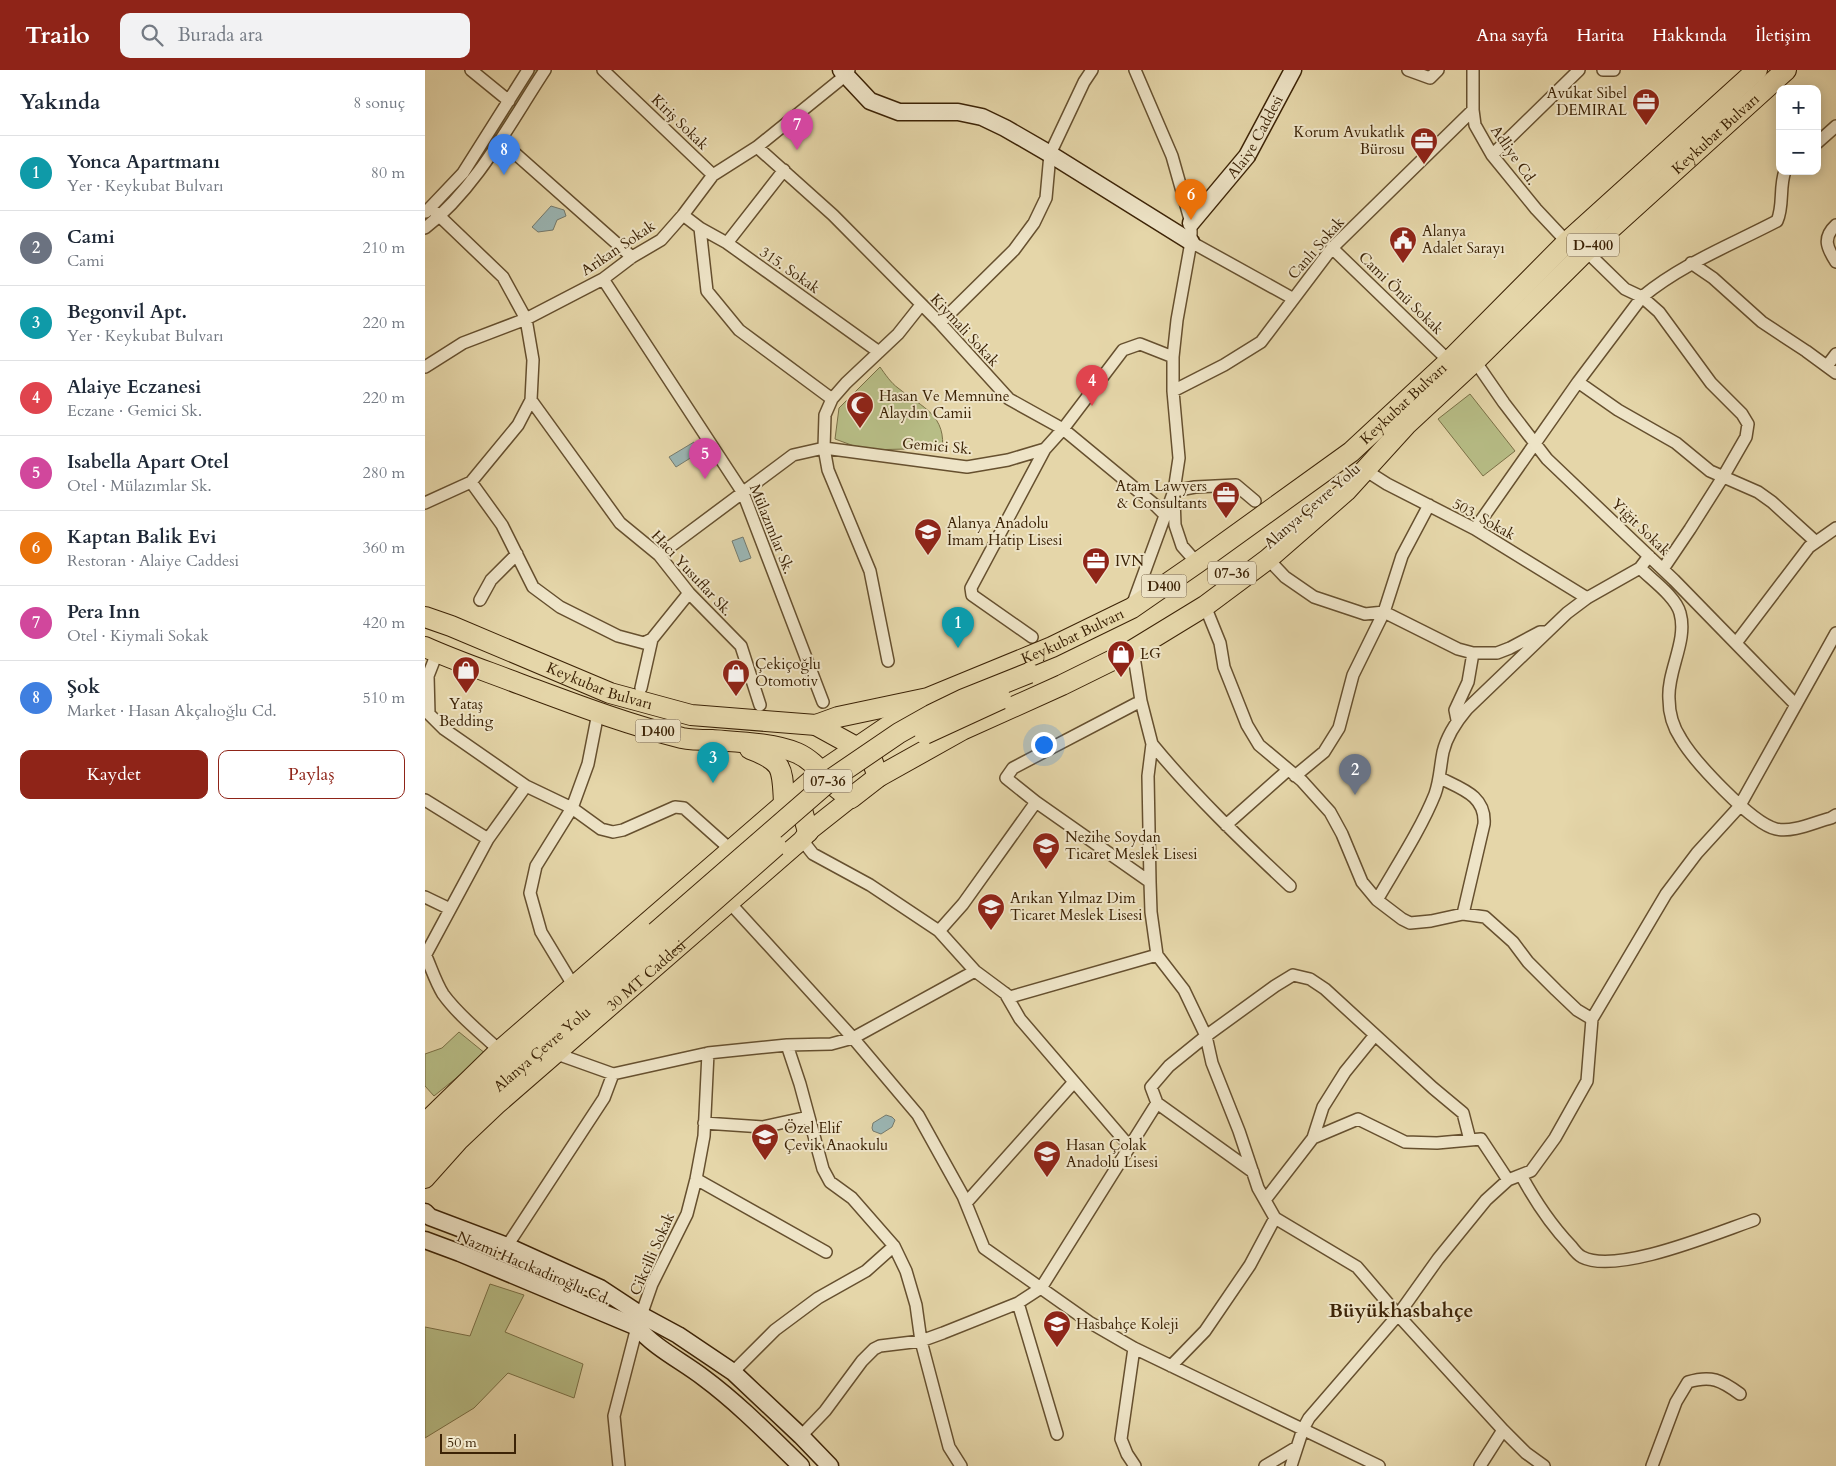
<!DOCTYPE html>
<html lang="tr">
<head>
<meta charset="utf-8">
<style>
  body { margin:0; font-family:Cardo,serif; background:#f2f2f3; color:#1f2937 }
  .controls { position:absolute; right:15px; top:15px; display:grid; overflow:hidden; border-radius:10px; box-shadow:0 2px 12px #0003 }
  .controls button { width:45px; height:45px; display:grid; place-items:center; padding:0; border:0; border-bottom:1px solid #e0e1e3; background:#fff; color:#1f2937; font:25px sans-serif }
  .scale { position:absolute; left:15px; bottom:12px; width:76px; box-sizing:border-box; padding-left:5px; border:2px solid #3c2306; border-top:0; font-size:14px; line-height:18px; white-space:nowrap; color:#3c2306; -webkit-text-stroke:4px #eee4c7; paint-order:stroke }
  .you { position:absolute; left:618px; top:674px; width:18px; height:18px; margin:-12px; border:4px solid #fff; border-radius:50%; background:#1a73e8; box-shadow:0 0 0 8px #1a73e833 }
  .badge { display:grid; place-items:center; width:32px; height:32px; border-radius:50%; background:#8f2418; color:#fff; font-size:16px; font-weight:700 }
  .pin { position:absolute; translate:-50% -41px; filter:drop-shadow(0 1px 2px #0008) }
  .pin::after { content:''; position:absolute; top:26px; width:18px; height:15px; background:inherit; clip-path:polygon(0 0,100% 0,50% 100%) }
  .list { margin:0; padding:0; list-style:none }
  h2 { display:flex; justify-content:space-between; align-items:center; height:65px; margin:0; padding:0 20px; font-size:21px }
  h2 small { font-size:16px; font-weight:400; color:#747a83 }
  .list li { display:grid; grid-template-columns:32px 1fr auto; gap:15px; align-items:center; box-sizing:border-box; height:75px; padding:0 20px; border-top:1px solid #e0e1e3 }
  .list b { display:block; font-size:19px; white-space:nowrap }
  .list p { margin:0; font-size:16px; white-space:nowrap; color:#747a83 }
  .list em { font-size:16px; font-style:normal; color:#747a83 }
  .actions { display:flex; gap:10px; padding:15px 20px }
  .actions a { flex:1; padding:11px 0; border:1px solid #8f2418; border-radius:10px; text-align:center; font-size:18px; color:#8f2418 }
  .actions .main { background:#8f2418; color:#fff }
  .icon { flex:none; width:28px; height:28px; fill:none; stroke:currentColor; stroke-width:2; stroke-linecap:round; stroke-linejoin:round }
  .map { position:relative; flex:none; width:1411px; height:1396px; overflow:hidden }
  header { display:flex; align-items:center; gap:30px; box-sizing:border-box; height:70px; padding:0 25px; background:#8f2418; color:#fff }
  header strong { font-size:24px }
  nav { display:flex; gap:28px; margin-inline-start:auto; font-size:18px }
  .search { width:350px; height:45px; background:#f2f2f3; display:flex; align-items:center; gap:12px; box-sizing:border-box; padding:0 18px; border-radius:10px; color:#747a83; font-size:19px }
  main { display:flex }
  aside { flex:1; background:#fff }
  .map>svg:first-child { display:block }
</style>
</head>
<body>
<header>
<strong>Trailo</strong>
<div class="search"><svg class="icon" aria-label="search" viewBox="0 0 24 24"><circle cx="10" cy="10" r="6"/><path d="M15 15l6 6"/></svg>Burada ara</div>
<nav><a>Ana sayfa</a><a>Harita</a><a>Hakkında</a><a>İletişim</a></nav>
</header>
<main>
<aside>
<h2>Yakında<small>8 sonuç</small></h2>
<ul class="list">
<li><span class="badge" style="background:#0f9aa8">1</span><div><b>Yonca Apartmanı</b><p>Yer · Keykubat Bulvarı</p></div><em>80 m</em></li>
<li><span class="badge" style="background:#6b7280">2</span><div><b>Cami</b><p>Cami</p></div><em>210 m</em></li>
<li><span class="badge" style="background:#0f9aa8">3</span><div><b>Begonvil Apt.</b><p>Yer · Keykubat Bulvarı</p></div><em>220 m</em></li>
<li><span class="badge" style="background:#e0444e">4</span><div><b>Alaiye Eczanesi</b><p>Eczane · Gemici Sk.</p></div><em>220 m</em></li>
<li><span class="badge" style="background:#d1479c">5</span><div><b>Isabella Apart Otel</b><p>Otel · Mülazımlar Sk.</p></div><em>280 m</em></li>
<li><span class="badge" style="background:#e8710a">6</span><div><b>Kaptan Balik Evi</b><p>Restoran · Alaiye Caddesi</p></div><em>360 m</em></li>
<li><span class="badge" style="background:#d1479c">7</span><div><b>Pera Inn</b><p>Otel · Kiymali Sokak</p></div><em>420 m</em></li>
<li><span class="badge" style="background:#3f7fe0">8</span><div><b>Şok</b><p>Market · Hasan Akçalıoğlu Cd.</p></div><em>510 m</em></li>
</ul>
<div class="actions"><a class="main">Kaydet</a><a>Paylaş</a></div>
</aside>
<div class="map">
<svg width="1411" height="1396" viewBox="0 0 1411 1396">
  <rect width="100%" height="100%" fill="#e5d6a9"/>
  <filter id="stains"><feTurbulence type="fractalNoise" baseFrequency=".004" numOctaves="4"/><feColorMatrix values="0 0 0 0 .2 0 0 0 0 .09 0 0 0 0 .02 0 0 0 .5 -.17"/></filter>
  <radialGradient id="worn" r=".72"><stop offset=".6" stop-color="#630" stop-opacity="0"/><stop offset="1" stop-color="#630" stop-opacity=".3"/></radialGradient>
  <path fill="#b7bd86" stroke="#7a7046" d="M109,0h4l-46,75 -23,31 -27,30 -2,-3c39,-43 65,-84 94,-133z
    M455,297c5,7 11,16 18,21 25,20 49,27 44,64l-35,-3 -42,1 -30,-11 4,-31z
    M1045,324l45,57 -32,25 -45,-57z
    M34,962l27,22 -52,42 -9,-10v-32l17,-6z
    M65,1214l34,11 -19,37 78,32 -9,34 -66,-25 -34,35 -49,30v-111l45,9z"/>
  <path fill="#9bb6b4" stroke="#757b6e" d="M126,136l13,4 2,6 -9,4 -4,10 -15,2 -6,-5z
    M269,372l6,10 -24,15 -7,-10z
    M318,467l8,21 -11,4 -8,-21z
    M461,1045l6,2 3,3 -3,7 -11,7 -8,-3 -1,-3 1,-5z"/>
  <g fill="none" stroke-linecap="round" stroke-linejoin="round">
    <g stroke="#66502f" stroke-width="14">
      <path id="street" d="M46,0l38,31
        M178,0l110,105
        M983,0l22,8 8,-8
        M1048,0v40l2,15 17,30 44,54 31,33
        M1178,0h11
        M75,70l132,117
        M1392,73l19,-17
        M332,77l76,68 107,108 69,76 54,30 92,76 10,10
        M1067,85l87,-85
        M1,142l37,-39 65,-103
        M258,145l17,13 27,15 152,109
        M1411,155c-14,13 -9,23 0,37
        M0,158c51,-39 85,-105 120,-158
        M275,158l7,63 32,39 93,69
        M766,172l101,56
        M302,173l57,-73
        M907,178l117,113
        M1161,181l39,38 17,8c40,-33 89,-52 135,-76 7,-15 2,-34 8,-50
        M1266,193l22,15 49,44 44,29 30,22
        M178,209l140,214 80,209
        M515,253l74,-73 20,-27 12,-25 4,-44 34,-72 8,-12
        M1050,291l29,42 43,56 127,121 122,125
        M1402,296l9,-12
        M0,297l38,-24 63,-24 77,-40 29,-22 29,-17 22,-25 30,-40 44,-28 89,-72 3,-5
        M1153,312l40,28 58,33 34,28 48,21 14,10 44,40
        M748,321l51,-26 37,-23 71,-94 141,-138
        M106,330l89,123 39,32 30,38 52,53 19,59
        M940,400l22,14 88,45 112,69
        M46,412l31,43 31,62 27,20 58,29 26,7 8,-4 37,-46
        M749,421l21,-4 41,-2 19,16
        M749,428l1,27 7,21 15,17
        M0,433l46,-21 47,-57 13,-25 2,-40 -7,-41 -23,-42 -72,-69
        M1050,459l103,-147 64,-85 17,15 52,71 31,31 6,10 -2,13 -23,40 -33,52 -27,40
        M234,485l134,-100 31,-7 143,19 41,-7 37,-11 18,-20 60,-79 17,-6 33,13
        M843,489l17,18 29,20 51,17 19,-2 74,37 15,4h24l13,-5 30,-16h5
        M1215,498c12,12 36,29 40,45 8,28 -13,58 -11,86 0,14 4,28 12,40 13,22 70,84 95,90 17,4 39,-7 55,-11l5,-3
        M55,530l11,-20 26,-26
        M707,536l42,-115 5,-33 -6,-67v-34l4,-37 14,-78v-19l-19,-67 -37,-86
        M780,536l15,37 4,24 23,58 12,20 43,36 28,31 12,22 20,48 15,18 25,19 8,4 21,-2 32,-7 22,3 28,25 15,20 28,28 21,20 15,9
        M607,567l-60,-42 -1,-7 74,-139
        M1311,573l73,-96 27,-19
        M708,580l8,51 11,43 -4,32 2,106 1,30 6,43 27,35 22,46 6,27 27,68 19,57 17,30 82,49 41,48 105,115 23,23 18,13
        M463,591l-18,-90 -42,-101 -4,-22 1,-33 7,-16 14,-16 52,-49 23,-29
        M216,618l11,-49
        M716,631l-128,67 -7,10 30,24 114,80
        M1032,650l-2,-10 13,-28 5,-29
        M727,674c42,51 90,97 138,142
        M870,706l29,-24 15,-24 14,-53 31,-63 18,-56 27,-51
        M1015,708c22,11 46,18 44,46l-21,90
        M101,716l46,22 29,21 12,3 10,-2 52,-23 9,1 46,41
        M0,730l63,39
        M801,755l62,-55
        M377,770l11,14 57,31 69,46 36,40 35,26 147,-42
        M0,827l25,12
        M952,830c19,-33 44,-71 58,-106 5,-14 5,-27 8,-42 4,-17 13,-30 24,-43l100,-96 20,-15 53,-30 9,-12
        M304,832l124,136 65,77 45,81 21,52 105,74 45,26 245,118
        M514,861l24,-27 73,-102
        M0,884c6,13 10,27 18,40 15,21 37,38 56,56
        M0,886l63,-117 38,-53 -82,-57 -15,-15 -1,-38 9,-23
        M148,915l-32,-53 -11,-39 6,-27 36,-58 16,-44 10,-51
        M580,923l15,26 110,128
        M362,975l13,39 23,85 7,13 22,16 42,48 12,25 10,34 5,36 28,106 12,19
        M132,984l56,20 95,-21 79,-8 44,-1 22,-6 122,-67
        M732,1033l-6,-16 18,-21 37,-30 69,-50 18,-11 17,4 15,10 108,99 30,25 7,27
        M279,1053l59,4 45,-10
        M888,1068l10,-31 22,-35 30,-37
        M1096,1105c14,26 30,50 50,71 3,4 7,9 11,11 35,18 134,-24 172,-37
        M271,1109l130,73
        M840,1130l48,-62 45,-19 47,23 32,1 44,-4 27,41
        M541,1133l108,-121
        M82,1176l97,-148 9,-24
        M593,1233l39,131
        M709,1278l-13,91 6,15 8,12
        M746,1296l34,-35 45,-66 25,-47
        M308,1302l42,-42 43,-32 48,-27 28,-25
        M376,1366l24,-25 37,-50 12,-12 6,-3 41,-5 22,-8 75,-30 23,-15 116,-185 96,69
        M194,1396l-5,-50 23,-89 15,-43 35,-70 9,-35 8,-43 4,-83
        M840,1396l32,-19
        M866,1396l12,-37 6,-11 89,-103 40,-56 48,-59 22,-20 23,-9 24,-33 32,-57 5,-62 74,-125 31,-41 42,-46 97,-174
        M1055,1396l23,-36
        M1227,1396l24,-64 12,-20c23,-7 33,-2 52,12"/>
    </g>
    <g stroke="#3c2306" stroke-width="19">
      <g id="secondary">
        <path d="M416,0l29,31 29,11h59l24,5 23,11 45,26 141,88"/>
        <path id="s1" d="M766,153l56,-67 46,-86"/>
        <path d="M0,1142l5,5 77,29 93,42 41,27 37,20 55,37 68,64 29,30"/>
        <path d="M0,1170l35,13 177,74c19,22 45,34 67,51 35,26 66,58 97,88"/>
      </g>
    </g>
    <g stroke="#3c2306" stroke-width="20">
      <g id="primary">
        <path d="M0,1052l74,-72 323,-280 103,-70"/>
        <path id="s2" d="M0,1109l34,-38 38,-36 305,-265 6,-8 43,-34"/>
      </g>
    </g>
    <g stroke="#3c2306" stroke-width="22">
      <g id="highway">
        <path id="s3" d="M0,547l26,9 159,67 81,22 125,10 22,-8 90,-19 124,-51 80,-39 65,-45 154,-111 98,-91 118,-119 190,-172"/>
        <path id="s4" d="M0,577c31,14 64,25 95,37 54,20 106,40 162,54 9,2 20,2 30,2 25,2 62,3 85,13 23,10 32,34 54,45l27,-21 84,-47 100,-45 71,-35 72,-44 63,-47 78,-68 60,-66 69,-64 111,-110 200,-181"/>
        <path d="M391,655l40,22 16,13 6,17"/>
        <path d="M325,679c35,13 32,20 34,54l6,-1 12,8 6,22"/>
        <path d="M0,1069c71,-74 152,-140 231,-207"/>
        <path id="s5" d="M0,1091l68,-70 172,-147"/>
      </g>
    </g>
    <use href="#street" stroke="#eee4c7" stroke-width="11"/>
    <use href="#secondary" stroke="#eee4c7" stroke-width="16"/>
    <use href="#primary" stroke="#e5d6a9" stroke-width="18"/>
    <use href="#highway" stroke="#e5d6a9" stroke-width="20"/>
    <g stroke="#3c2306" stroke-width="22" stroke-linecap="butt">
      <path id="highway-bridge" d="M500,664l76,-35
        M231,862l177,-154 66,-45 32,-18 33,-16 65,-26
        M240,874l111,-98"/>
    </g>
    <use href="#highway-bridge" stroke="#e5d6a9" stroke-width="20"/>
  </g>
  <defs>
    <g id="office-pin" transform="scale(1.4375)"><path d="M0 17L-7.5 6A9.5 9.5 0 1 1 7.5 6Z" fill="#8f2418" stroke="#eee4c7"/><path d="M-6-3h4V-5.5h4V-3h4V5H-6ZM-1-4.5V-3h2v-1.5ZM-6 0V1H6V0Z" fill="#fff"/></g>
    <g id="civic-pin" transform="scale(1.4375)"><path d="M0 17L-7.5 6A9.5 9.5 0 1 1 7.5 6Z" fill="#8f2418" stroke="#eee4c7"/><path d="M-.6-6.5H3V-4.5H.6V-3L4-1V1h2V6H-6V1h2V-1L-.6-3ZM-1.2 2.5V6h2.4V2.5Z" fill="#fff"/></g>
    <g id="mosque-pin" transform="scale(1.4375)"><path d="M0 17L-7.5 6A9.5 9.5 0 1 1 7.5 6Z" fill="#8f2418" stroke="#eee4c7"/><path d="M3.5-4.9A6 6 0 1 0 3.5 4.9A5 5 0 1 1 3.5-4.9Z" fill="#fff"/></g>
    <g id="school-pin" transform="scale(1.4375)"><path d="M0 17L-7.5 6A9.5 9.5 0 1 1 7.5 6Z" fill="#8f2418" stroke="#eee4c7"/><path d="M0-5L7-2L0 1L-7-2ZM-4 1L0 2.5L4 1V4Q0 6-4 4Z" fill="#fff"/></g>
    <g id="shop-pin" transform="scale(1.4375)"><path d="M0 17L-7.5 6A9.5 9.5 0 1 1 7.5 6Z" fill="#8f2418" stroke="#eee4c7"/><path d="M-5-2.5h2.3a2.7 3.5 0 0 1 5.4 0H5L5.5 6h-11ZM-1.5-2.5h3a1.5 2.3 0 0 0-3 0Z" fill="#fff"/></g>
  </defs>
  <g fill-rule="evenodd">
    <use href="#office-pin" x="1221" y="32"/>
    <use href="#office-pin" x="999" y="71"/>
    <use href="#civic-pin" x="978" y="170"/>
    <use href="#mosque-pin" x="435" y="335"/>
    <use href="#office-pin" x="801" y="425"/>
    <use href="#school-pin" x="503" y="462"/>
    <use href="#office-pin" x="671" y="491"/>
    <use href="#shop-pin" x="696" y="584"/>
    <use href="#shop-pin" x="41" y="600"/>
    <use href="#shop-pin" x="311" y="603"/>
    <use href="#school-pin" x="621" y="776"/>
    <use href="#school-pin" x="566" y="837"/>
    <use href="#school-pin" x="340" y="1067"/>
    <use href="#school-pin" x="622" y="1084"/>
    <use href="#school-pin" x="632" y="1254"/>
  </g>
  <g text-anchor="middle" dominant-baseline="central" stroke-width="4" stroke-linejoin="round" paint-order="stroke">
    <g fill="#eee4c7" stroke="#715d40" stroke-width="1">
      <rect x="1142" y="163.5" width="52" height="23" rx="4"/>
      <rect x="783" y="491.5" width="48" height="23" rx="4"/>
      <rect x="716.5" y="504.5" width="45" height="23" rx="4"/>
      <rect x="210.5" y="649.5" width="45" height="23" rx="4"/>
      <rect x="379" y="699.5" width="48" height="23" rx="4"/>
    </g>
    <g font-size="14" font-weight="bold" fill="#3c2306">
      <text x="1168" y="175">D-400</text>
      <text x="807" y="503">07-36</text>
      <text x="739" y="516">D400</text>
      <text x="233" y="661">D400</text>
      <text x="403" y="711">07-36</text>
    </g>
    <g font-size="15" fill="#3c2306" stroke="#eee4c7" text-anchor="start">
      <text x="1202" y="23" text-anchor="end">Avukat Sibel<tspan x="1202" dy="17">DEMIRAL</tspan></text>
      <text x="980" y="62" text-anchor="end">Korum Avukatlık<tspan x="980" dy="17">Bürosu</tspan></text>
      <text x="997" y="161">Alanya<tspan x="997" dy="17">Adalet Sarayı</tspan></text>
      <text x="454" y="326">Hasan Ve Memnune<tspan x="454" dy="17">Alaydın Camii</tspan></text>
      <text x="782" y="416" text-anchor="end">Atam Lawyers<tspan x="782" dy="17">&amp; Consultants</tspan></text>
      <text x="522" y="453">Alanya Anadolu<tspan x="522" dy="17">İmam Hatip Lisesi</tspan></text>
      <text x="690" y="491">IVN</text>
      <text x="715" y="584">LG</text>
      <text x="330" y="594">Çekiçoğlu<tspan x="330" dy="17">Otomotiv</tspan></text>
      <text x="41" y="634" text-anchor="middle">Yataş<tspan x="41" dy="17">Bedding</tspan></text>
      <text x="640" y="767">Nezihe Soydan<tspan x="640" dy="17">Ticaret Meslek Lisesi</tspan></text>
      <text x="585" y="828">Arıkan Yılmaz Dim<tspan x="585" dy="17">Ticaret Meslek Lisesi</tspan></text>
      <text x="359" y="1058">Özel Elif<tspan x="359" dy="17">Çevik Anaokulu</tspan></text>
      <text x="641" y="1075">Hasan Çolak<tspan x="641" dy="17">Anadolu Lisesi</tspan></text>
      <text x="651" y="1254">Hasbahçe Koleji</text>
    </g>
    <g font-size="15" fill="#3c2306" stroke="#eee4c7">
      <text transform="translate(255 52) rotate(44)">Kiriş Sokak</text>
      <text stroke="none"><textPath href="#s4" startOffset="1560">Keykubat Bulvarı</textPath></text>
      <text stroke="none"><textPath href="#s1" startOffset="108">Alaiye Caddesi</textPath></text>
      <text transform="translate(1089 85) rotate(55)">Adliye Cd.</text>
      <text transform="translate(193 178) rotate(-34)">Arikan Sokak</text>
      <text transform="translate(891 178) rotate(-49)">Canlı Sokak</text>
      <text transform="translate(365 200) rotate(35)">315. Sokak</text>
      <text transform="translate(976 223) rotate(44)">Cami Önü Sokak</text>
      <text transform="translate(540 260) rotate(47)">Kiymali Sokak</text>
      <text stroke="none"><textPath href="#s3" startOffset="1088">Keykubat Bulvarı</textPath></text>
      <text transform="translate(512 376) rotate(5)">Gemici Sk.</text>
      <text transform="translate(887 436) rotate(-41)">Alanya Çevre Yolu</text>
      <text transform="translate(1059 449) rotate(29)">503. Sokak</text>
      <text transform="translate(1216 457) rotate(44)">Yiğit Sokak</text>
      <text transform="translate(347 459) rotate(68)">Mülazımlar Sk.</text>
      <text transform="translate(267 503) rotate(47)">Hacı Yusuflar Sk.</text>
      <text stroke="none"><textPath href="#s3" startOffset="682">Keykubat Bulvarı</textPath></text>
      <text stroke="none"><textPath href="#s3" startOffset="188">Keykubat Bulvarı</textPath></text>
      <text stroke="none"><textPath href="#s2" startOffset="301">30 MT Caddesi</textPath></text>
      <text stroke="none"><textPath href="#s5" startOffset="162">Alanya Çevre Yolu</textPath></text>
      <text transform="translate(227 1184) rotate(-66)">Cikcilli Sokak</text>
      <text transform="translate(109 1198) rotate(23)">Nazmi Hacıkadiroğlu Cd.</text>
    </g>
    <g font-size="20" font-weight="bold" fill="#3c2306" stroke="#eee4c7">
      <text x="976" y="1240">Büyükhasbahçe</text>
    </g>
  </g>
  <rect width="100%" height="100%" filter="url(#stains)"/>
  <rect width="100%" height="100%" fill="url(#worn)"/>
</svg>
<div class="controls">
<button>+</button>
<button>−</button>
</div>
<div class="scale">50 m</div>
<div class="you"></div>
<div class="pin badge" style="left:533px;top:578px;background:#0f9aa8">1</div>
<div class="pin badge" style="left:930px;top:725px;background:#6b7280">2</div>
<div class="pin badge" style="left:288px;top:713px;background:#0f9aa8">3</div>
<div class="pin badge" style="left:667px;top:336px;background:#e0444e">4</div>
<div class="pin badge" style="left:280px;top:409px;background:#d1479c">5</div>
<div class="pin badge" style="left:766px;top:150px;background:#e8710a">6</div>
<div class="pin badge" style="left:372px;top:80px;background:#d1479c">7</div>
<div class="pin badge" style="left:79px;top:105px;background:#3f7fe0">8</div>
</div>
</main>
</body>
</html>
